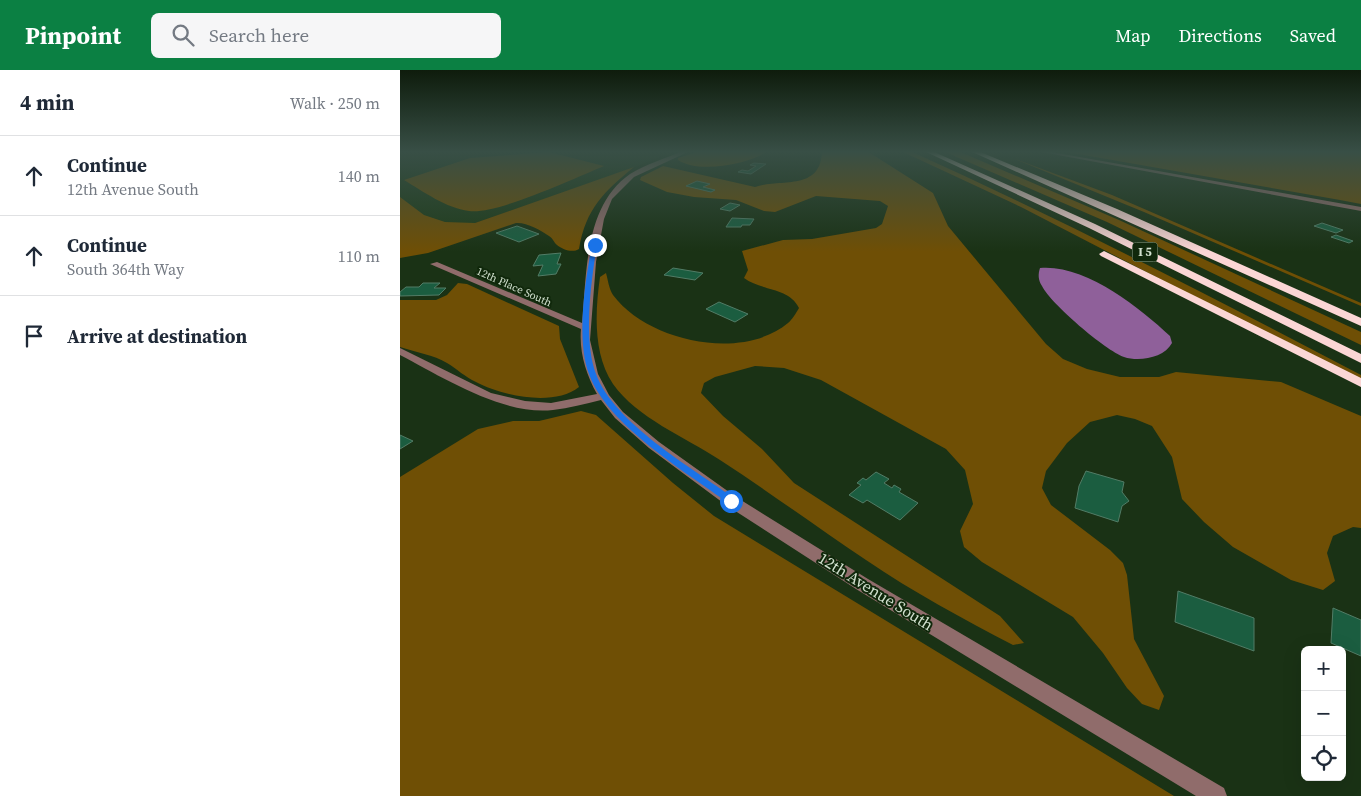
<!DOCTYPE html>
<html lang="en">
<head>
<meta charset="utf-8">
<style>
  body { margin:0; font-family:"Source Serif 4",serif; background:#f6f6f7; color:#1f2937 }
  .controls { position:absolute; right:15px; bottom:15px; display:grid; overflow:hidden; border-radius:8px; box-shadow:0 5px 20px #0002 }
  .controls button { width:45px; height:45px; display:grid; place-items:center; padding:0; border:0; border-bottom:1px solid #e0e1e3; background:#fff; color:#1f2937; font:25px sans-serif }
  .stop { position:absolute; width:15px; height:15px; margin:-11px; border:4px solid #1a73e8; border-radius:50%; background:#fff }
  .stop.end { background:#1a73e8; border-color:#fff; box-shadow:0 1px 5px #0008 }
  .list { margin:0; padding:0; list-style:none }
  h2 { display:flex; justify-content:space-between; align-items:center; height:65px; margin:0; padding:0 20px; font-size:21px }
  h2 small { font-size:16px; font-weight:400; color:#747a83 }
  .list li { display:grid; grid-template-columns:32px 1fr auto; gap:15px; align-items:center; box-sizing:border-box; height:80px; padding:0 20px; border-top:1px solid #e0e1e3 }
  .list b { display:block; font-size:19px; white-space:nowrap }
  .list p { margin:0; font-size:16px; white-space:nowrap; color:#747a83 }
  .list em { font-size:16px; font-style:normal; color:#747a83 }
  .icon { flex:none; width:28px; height:28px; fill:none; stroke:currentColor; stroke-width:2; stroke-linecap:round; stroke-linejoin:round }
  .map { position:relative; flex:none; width:961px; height:726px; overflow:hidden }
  header { display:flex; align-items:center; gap:30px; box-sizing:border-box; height:70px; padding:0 25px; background:#0b8043; color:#fff }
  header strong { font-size:24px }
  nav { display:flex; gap:28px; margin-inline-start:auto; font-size:18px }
  .search { width:350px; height:45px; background:#f6f6f7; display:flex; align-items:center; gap:12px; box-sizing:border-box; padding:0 18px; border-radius:8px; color:#747a83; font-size:19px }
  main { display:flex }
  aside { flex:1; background:#fff }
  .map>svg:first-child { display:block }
</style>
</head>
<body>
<header>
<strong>Pinpoint</strong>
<div class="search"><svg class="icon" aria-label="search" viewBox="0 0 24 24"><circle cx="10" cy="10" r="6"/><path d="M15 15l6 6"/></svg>Search here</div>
<nav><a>Map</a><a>Directions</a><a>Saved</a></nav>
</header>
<main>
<aside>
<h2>4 min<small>Walk · 250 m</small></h2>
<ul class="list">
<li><svg class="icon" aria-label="ahead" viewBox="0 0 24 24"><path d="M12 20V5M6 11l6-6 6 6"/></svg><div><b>Continue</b><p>12th Avenue South</p></div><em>140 m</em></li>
<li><svg class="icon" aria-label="ahead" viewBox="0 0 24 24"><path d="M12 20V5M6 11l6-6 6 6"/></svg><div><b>Continue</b><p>South 364th Way</p></div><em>110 m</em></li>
<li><svg class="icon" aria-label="arrive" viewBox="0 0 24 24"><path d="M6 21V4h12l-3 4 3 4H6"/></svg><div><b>Arrive at destination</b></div></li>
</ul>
</aside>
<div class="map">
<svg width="961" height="726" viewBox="0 0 961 726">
  <rect width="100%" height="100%" fill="#1a3215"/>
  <path fill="#1e3b18" d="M0,81h274l-51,21 -223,77z"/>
  <path fill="#6f4f05" d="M300,81h68c-19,13 -69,23 -90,9v-2z
    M422,81h45l66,42 15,33 98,118 17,15 24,10 33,8h39l17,-5 105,10 80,34v112l-8,-1 -20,9 -6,17 8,28 -12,9 -32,-10 -58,-33 -29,-25 -22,-23 -10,-42 -20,-31 -17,-7 -18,-4 -27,7 -23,21 -21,28 -4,17 9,17 59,45 13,13 4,12 7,64 30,57 -5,14 -17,-6 -15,-16 -24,-35 -30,-36 -91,-55 -18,-15 -4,-16 13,-27 -8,-34 -19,-21 -125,-69 -37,-12 -29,-2 -40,11 -11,6 -3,10 22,23 39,33 32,34 206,133 24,27 -11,2c-50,-26 -100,-53 -147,-85 -49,-33 -97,-68 -146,-100 -35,-23 -83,-42 -107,-76 -20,-30 -18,-72 -13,-107l6,-4c2,7 3,16 7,22 34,46 128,67 175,28 4,-3 8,-10 11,-15 -10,-21 -38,-17 -55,-30l4,-8 -6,-19 41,-11 29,-1 64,-11 6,-4 6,-18 -8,-5 -64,-5 -41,16 -11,-1 -28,-11 -42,-3 -27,-5 -27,-12 1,-3 22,-11 92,21c25,-9 66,5 67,-36z
    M501,81h9c153,69 302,146 451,224v6l-56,-27 -284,-147z
    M543,81h15l161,69 242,112v13l-254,-123z
    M661,81h300v53l-21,-4z
    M149,82l55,14c-29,12 -108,49 -135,45 -23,-3 -45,-19 -65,-31l66,-22z
    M615,89l97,36 249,108v3l-217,-94z
    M234,97c-30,25 -48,41 -55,82 -6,4 -16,1 -22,-4 -3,-2 -4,-7 -8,-9 -8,-6 -23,-14 -33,-13l-88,30 -28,5v-61l24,18 21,7 30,1z
    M58,213l9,1 92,42 1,13 19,48c-25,20 -77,9 -103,-5 -11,-5 -19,-13 -29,-19 -13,-8 -32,-11 -47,-16v-47h36l11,-5z
    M181,341l15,4 77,68 41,33 460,280h-774v-319l78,-48 35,-8h26z"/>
  <path fill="#8f609a" d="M640,198c45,-4 99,39 130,68l2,7c-8,15 -33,19 -48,14 -19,-7 -73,-53 -82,-71 -4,-6 -4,-12 -2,-18z"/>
  <path fill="#1b5d40" stroke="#527c66" d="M354,93l12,1 -15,10 -13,-2 4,-2 6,1 8,-5 -6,-1z
    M297,111l13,3 -7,3 12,3 -4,2 -25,-6z
    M330,133l10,2 -10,6 -10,-2z
    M332,148l22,1 -4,6h-8l-1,2h-15z
    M922,153l21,7 -7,3 -22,-7z
    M117,156l22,8 -20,8 -23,-9z
    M936,165l17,6 -4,2 -18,-6z
    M161,183l-4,11h4l-5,10 -18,2 5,-11 -10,1 6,-11z
    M273,198l30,5 -8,7 -31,-5z
    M23,213h17l-6,5h12l-7,7 -39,1v-4l6,-5h13z
    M319,232l29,12 -13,8 -29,-13z
    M0,365l13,6 -13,8z
    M686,401l38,11 -2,10 7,9 -7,5 -4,16 -43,-14 4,-22z
    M476,402l13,7 -5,4 8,5 2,-3 7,4 -2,3 19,11 -18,17 -33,-20 -4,3 -14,-8 12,-10 -4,-2 6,-5 3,2z
    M778,521l76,27v33l-79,-29z
    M933,538l28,12v36l-30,-13z"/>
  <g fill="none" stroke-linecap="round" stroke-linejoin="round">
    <path fill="#906c6b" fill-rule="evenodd" d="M283,81h7l-56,26 -22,22 -8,20 -8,43 -6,78 8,34 11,21 14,17 36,30 77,55 132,82 356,209 3,8h-31l-340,-207 -130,-84 -77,-57 -34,-30 -14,-18c-16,4 -32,8 -48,10 -49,6 -111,-33 -153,-55v-7l91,45 34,8 26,2 46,-9c-11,-20 -18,-42 -16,-65l-151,-65 7,-2 145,61c5,-50 2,-117 48,-149 16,-10 36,-16 53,-23z
      M636,81h10l315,56v4z"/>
    <path fill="#fbd6d5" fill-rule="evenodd" d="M524,81h8l163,73 266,130v9l-272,-135z
      M570,81h8l139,58 244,109v8z
      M704,181l257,127v9l-260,-131 -2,-2z"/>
  </g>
  <linearGradient id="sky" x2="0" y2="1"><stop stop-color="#0e1c0c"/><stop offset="0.45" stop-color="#384f46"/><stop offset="1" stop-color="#384f46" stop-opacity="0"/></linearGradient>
  <rect width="961" height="182" fill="url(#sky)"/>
  <path fill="#1a73e8" d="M195,174l2,1c-6,36 -14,95 -1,129 18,49 96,94 138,124v5h-6c-43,-32 -121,-78 -139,-129 -13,-34 -4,-93 3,-129z"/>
  <g text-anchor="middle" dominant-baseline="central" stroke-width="4" stroke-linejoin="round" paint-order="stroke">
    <g font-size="11" fill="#d1e0ce" stroke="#10280b">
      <text transform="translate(114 217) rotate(24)">12th Place South</text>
    </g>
    <rect fill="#10280b" stroke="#97a994" stroke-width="1" x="732.5" y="172.5" width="25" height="19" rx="4"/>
    <g font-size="12" font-weight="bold" fill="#d1e0ce">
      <text x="745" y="182">I 5</text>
    </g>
    <g font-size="16" fill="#d1e0ce" stroke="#10280b">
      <text transform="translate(476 521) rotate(32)">12th Avenue South</text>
    </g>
  </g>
</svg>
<div class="controls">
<button>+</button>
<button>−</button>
<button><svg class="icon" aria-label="locate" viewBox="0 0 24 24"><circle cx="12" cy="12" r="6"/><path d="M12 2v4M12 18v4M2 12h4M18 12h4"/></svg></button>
</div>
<div class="stop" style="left:331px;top:431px"></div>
<div class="stop end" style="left:195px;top:175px"></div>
</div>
</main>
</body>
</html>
